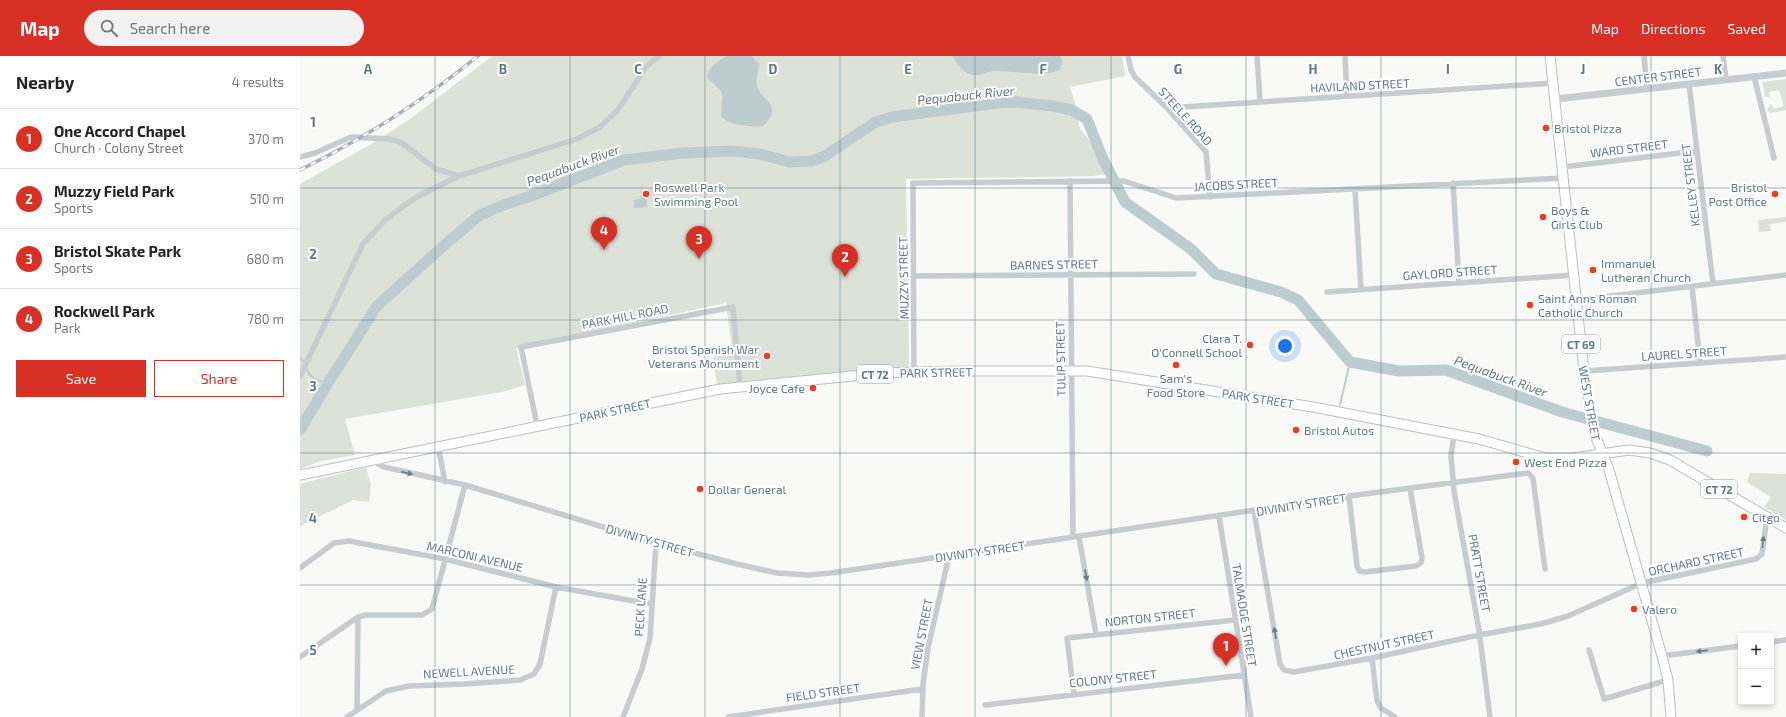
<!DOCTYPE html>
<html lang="en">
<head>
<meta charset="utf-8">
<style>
  body { margin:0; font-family:"Exo 2",sans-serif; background:#f2f2f2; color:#222 }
  .controls { position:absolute; right:12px; bottom:12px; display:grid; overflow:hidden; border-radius:0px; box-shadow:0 2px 6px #0003 }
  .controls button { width:36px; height:36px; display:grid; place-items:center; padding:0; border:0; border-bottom:1px solid #e0e0e0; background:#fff; color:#222; font:20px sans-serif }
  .you { position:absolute; left:985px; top:290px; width:14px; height:14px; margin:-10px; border:3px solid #fff; border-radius:50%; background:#1a73e8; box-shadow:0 0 0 6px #1a73e833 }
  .badge { display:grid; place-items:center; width:26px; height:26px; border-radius:50%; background:#d93025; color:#fff; font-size:13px; font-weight:700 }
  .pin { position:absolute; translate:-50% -33px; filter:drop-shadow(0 1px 2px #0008) }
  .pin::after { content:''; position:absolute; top:21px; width:14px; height:12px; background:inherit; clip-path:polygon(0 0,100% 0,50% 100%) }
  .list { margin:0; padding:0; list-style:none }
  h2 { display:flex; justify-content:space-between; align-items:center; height:52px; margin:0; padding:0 16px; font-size:17px }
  h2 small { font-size:13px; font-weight:400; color:#767676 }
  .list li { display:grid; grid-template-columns:26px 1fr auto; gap:12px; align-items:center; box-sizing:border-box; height:60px; padding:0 16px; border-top:1px solid #e0e0e0 }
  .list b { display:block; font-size:15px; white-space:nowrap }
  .list p { margin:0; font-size:13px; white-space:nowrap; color:#767676 }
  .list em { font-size:13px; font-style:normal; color:#767676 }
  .actions { display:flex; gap:8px; padding:12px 16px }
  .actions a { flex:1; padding:9px 0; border:1px solid #d93025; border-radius:0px; text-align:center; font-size:14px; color:#d93025 }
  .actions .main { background:#d93025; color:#fff }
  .icon { flex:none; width:22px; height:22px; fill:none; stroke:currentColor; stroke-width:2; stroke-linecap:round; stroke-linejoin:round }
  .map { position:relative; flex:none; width:1486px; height:661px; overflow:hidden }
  header { display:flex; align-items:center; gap:24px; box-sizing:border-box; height:56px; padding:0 20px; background:#d93025; color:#fff }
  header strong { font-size:19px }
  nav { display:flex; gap:22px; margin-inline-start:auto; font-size:14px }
  .search { width:280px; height:36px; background:#f2f2f2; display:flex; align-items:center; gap:10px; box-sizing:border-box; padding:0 14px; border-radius:22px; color:#767676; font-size:15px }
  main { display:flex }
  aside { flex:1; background:#fff }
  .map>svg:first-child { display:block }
</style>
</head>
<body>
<header>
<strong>Map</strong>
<div class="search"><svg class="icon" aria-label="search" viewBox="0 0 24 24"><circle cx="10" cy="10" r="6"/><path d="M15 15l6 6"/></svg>Search here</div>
<nav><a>Map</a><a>Directions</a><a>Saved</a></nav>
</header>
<main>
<aside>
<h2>Nearby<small>4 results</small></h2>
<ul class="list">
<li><span class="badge">1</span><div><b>One Accord Chapel</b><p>Church · Colony Street</p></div><em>370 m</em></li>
<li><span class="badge">2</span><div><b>Muzzy Field Park</b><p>Sports</p></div><em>510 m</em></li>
<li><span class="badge">3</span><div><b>Bristol Skate Park</b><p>Sports</p></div><em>680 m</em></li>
<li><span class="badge">4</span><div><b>Rockwell Park</b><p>Park</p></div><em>780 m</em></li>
</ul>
<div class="actions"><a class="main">Save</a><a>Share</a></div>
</aside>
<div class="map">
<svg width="1486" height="661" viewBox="0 0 1486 661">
  <rect width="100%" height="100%" fill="#f9f9f7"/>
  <path fill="#dce2d7" d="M192,0h630l3,20 -55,11 5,16 5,26 22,25 3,20 -12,2 -187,3 3,185 -2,3 -171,15 -19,4 -4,-30 2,-3 17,-4 -6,-46 -210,45 9,37 -23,7 -157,27 10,36 -34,6 -21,8v-285l73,-41 40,-26z
    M1486,23v31l-16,3 -3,-3 3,-5 2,-1 1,5 11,-3 -5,-16 -10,2 1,5h-5l-3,-15z
    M1486,161v5l-16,2 1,7 -12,1 -1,-12z
    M66,411l5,18 -2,17 -16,-2 -53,26v-42z
    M1450,417l36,1v46l-22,-13 7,-10 -24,-15z"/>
  <path fill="#bdcccf" d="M427,0h25l7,8c0,7 -4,15 -2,22 4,16 28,18 6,40 -11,1 -35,0 -42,-10 1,-26 7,-20 -14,-38v-4l7,-10z
    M652,0h108l3,6 -3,8c-20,8 -43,1 -64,1 -8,-1 -15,6 -24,4 -10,-3 -14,-11 -20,-19z
    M350,133l1,7h-4v11l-13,1v-8l7,-1 -1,-8z"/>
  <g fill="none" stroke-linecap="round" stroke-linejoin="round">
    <path stroke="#bdcccf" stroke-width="2" d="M0,301l3,4
      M7,314c5,9 11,11 21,13
      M1040,349l10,-43"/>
    <path stroke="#bdcccf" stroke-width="11" d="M0,374l28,-47 49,-77 73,-66 30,-25 26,-11 25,-8 93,-36 59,-7 48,-2 29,3 29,8 22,-1 14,-5 49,-33 18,-6 105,-14 19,-1 36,4 20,4 15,9 16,40 22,43 66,47 25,25 65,18 17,8 52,62 49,9 47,-1 116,42 145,39"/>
    <g stroke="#b9bfc2" stroke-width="11">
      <path id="primary" d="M1250,0l34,315 9,59 16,40 53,186 6,24 3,37"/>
    </g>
    <g stroke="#b9bec1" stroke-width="11">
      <path id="trunk" d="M0,419l420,-86 163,-16 75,-2h129l226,36 166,32 66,19h28l56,-8 21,3 20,7 116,68"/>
    </g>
    <path stroke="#c6cccf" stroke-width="5.5" d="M828,0l3,14 4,7 32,31 39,44 4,45
      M957,0l3,45
      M1045,0l2,40
      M1344,0l3,33
      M1423,0l3,23
      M1454,20l20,82
      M1389,28l24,200
      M867,52l387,-25
      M0,101l15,-4 36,-16 39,2 12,4 34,26 23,7
      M1263,111l134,-16
      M770,125l3,356
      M1153,127l6,99
      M1055,133l6,101
      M614,220l280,-2
      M1392,230l8,77
      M1027,236l247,-17
      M1277,244l209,-25
      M614,315l-1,-188 211,-2 52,17 388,-20
      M1284,315l202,-14
      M0,320l63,-132 23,-25 29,-21 44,-22 118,-37 23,-12 18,-17 28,-43 13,-11
      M237,369l-16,-78 212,-40 7,79
      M1154,378l-3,22 3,35 25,139 11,87
      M138,389l7,37
      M72,404l12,7 81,18 191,58 81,21 40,9 31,2 23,-2 518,-77 179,-23 5,5 12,91
      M1049,440l8,70 2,5 6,1 51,-6 5,-3 1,-5 -12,-70
      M954,455l26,153 4,6 10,2 78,-14 107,-23 62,-11 27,-8 74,-33 114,-24 6,-5 5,-37
      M919,460l32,201
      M779,481l17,97
      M0,512l34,-25 15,-2 96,18 111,28 95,17
      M1471,586l15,-2
      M1289,594l15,49 64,-19
      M1362,600l79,-10
      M0,601l58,-40 8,-2h56l10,-6 33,-124
      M1072,602l5,43 4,7 14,9
      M774,638l-7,-56 168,-18
      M685,649l259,-30
      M57,653l1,-92
      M47,661l39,-26 23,-5 56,-2 55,-4 14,-6 6,-10 16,-77
      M323,661l19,-48 8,-31 6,-95
      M428,661l194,-28
      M622,661l1,-33 5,-36 21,-92"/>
    <path stroke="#c6cccf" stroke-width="7" d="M1256,43l230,-26"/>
    <use href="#primary" stroke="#fff" stroke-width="9"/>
    <use href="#trunk" stroke="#fff" stroke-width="9"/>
    <g stroke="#a6afb4" stroke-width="3.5">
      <path id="rail" d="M0,114c63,-31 123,-69 178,-114"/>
    </g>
    <use href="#rail" stroke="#fff" stroke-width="2" stroke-dasharray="6" stroke-linecap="butt"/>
  </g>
  <defs><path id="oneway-solid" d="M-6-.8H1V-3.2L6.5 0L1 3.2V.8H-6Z"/></defs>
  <g fill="#667d89">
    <use href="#oneway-solid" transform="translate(107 417) rotate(13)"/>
    <use href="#oneway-solid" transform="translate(1463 486) rotate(-84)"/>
    <use href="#oneway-solid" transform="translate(786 519) rotate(80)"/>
    <use href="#oneway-solid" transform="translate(975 577) rotate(-100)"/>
    <use href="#oneway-solid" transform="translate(1402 595) rotate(173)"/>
  </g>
  <path fill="none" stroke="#617985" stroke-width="1" stroke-opacity="0.55" d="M135,0v661M270,0v661M405,0v661M540,0v661M675,0v661M811,0v661M946,0v661M1081,0v661M1216,0v661M1351,0v661M0,132h1486M0,264h1486M0,397h1486M0,529h1486"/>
  <g fill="#f43a1c" stroke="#fff" stroke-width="1.5">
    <circle cx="1246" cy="72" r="4"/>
    <circle cx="346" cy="138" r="4"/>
    <circle cx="1475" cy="138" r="4"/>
    <circle cx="1243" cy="161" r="4"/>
    <circle cx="1293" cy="214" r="4"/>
    <circle cx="1230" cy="249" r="4"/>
    <circle cx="950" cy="289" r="4"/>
    <circle cx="467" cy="300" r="4"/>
    <circle cx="876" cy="309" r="4"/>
    <circle cx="513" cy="332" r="4"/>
    <circle cx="996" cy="374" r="4"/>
    <circle cx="1216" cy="406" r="4"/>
    <circle cx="400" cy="433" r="4"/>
    <circle cx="1444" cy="461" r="4"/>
    <circle cx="1334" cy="553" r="4"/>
  </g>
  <g text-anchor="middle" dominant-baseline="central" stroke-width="4" stroke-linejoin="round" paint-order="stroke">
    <g fill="#fff" stroke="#90a1aa" stroke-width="1">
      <rect x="1262" y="279" width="38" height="18" rx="3"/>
      <rect x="557" y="309" width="36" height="18" rx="3"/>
      <rect x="1401" y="424" width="36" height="18" rx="3"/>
    </g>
    <g font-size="11" font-weight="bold" fill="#617985">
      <text x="1281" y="288">CT 69</text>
      <text x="575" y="318">CT 72</text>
      <text x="1419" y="433">CT 72</text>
    </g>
    <g font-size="12" fill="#617985" stroke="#fff">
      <text transform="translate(1358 20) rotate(-7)">CENTER STREET</text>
      <text transform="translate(1060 29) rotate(-3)">HAVILAND STREET</text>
      <text transform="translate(886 60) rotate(48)">STEELE ROAD</text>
      <text transform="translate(1329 92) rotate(-7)">WARD STREET</text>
      <text transform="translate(936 128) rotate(-3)">JACOBS STREET</text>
      <text transform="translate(1390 129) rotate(-97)">KELLEY STREET</text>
      <text transform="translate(754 208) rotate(-1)">BARNES STREET</text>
      <text transform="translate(1150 216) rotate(-4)">GAYLORD STREET</text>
      <text transform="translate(603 222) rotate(-91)">MUZZY STREET</text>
      <text transform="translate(325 260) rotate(-11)">PARK HILL ROAD</text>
      <text transform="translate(1384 297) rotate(-4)">LAUREL STREET</text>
      <text transform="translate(760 303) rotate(-91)">TULIP STREET</text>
      <text transform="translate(636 316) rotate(-1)">PARK STREET</text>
      <text transform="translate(958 342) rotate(9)">PARK STREET</text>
      <text transform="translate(1290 347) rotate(80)">WEST STREET</text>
      <text transform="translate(315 354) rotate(-12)">PARK STREET</text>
      <text transform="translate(1001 448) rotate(-9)">DIVINITY STREET</text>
      <text transform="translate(350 484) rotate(16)">DIVINITY STREET</text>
      <text transform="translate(680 495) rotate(-8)">DIVINITY STREET</text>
      <text transform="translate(175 500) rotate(13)">MARCONI AVENUE</text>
      <text transform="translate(1396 505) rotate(-12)">ORCHARD STREET</text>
      <text transform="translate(1180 517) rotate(80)">PRATT STREET</text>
      <text transform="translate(340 551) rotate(-86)">PECK LANE</text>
      <text transform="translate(945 559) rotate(81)">TALMADGE STREET</text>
      <text transform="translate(850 561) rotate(-6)">NORTON STREET</text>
      <text transform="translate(621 578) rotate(-79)">VIEW STREET</text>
      <text transform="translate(1084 588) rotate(-12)">CHESTNUT STREET</text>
      <text transform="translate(169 615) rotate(-3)">NEWELL AVENUE</text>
      <text transform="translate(813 622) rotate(-6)">COLONY STREET</text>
      <text transform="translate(523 636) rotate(-8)">FIELD STREET</text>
    </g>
    <g font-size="12" fill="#617985" stroke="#fff" text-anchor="start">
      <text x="1254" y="72">Bristol Pizza</text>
      <text x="354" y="131">Roswell Park<tspan x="354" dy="14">Swimming Pool</tspan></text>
      <text x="1467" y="131" text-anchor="end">Bristol<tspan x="1467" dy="14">Post Office</tspan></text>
      <text x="1251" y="154">Boys &amp;<tspan x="1251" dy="14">Girls Club</tspan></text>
      <text x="1301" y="207">Immanuel<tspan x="1301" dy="14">Lutheran Church</tspan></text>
      <text x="1238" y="242">Saint Anns Roman<tspan x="1238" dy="14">Catholic Church</tspan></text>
      <text x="942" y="282" text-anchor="end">Clara T.<tspan x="942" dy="14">O'Connell School</tspan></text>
      <text x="459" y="293" text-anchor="end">Bristol Spanish War<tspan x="459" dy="14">Veterans Monument</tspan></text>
      <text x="876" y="322" text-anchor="middle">Sam's<tspan x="876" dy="14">Food Store</tspan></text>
      <text x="505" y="332" text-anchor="end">Joyce Cafe</text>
      <text x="1004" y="374">Bristol Autos</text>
      <text x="1224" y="406">West End Pizza</text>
      <text x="408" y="433">Dollar General</text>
      <text x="1452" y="461">Citgo</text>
      <text x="1342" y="553">Valero</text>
    </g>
    <g font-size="13" font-style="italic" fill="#5d787e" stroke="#fff">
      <text transform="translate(666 39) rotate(-6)">Pequabuck River</text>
      <text transform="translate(273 109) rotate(-20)">Pequabuck River</text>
      <text transform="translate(1201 320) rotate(20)">Pequabuck River</text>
    </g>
  </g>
  <g font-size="13" text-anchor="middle" font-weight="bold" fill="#617985" stroke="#fff" stroke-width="4" stroke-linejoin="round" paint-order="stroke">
    <text x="68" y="18">A</text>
    <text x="203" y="18">B</text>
    <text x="338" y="18">C</text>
    <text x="473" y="18">D</text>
    <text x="608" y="18">E</text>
    <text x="743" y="18">F</text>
    <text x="878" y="18">G</text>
    <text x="1013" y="18">H</text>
    <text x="1148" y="18">I</text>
    <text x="1283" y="18">J</text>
    <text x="1418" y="18">K</text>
    <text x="13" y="71">1</text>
    <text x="13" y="203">2</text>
    <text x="13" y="335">3</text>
    <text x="13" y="467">4</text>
    <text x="13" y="599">5</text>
  </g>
</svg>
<div class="controls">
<button>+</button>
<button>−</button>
</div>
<div class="you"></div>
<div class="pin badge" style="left:926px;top:610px">1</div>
<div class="pin badge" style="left:545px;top:221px">2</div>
<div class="pin badge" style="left:399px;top:203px">3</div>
<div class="pin badge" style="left:304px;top:194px">4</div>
</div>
</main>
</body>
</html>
